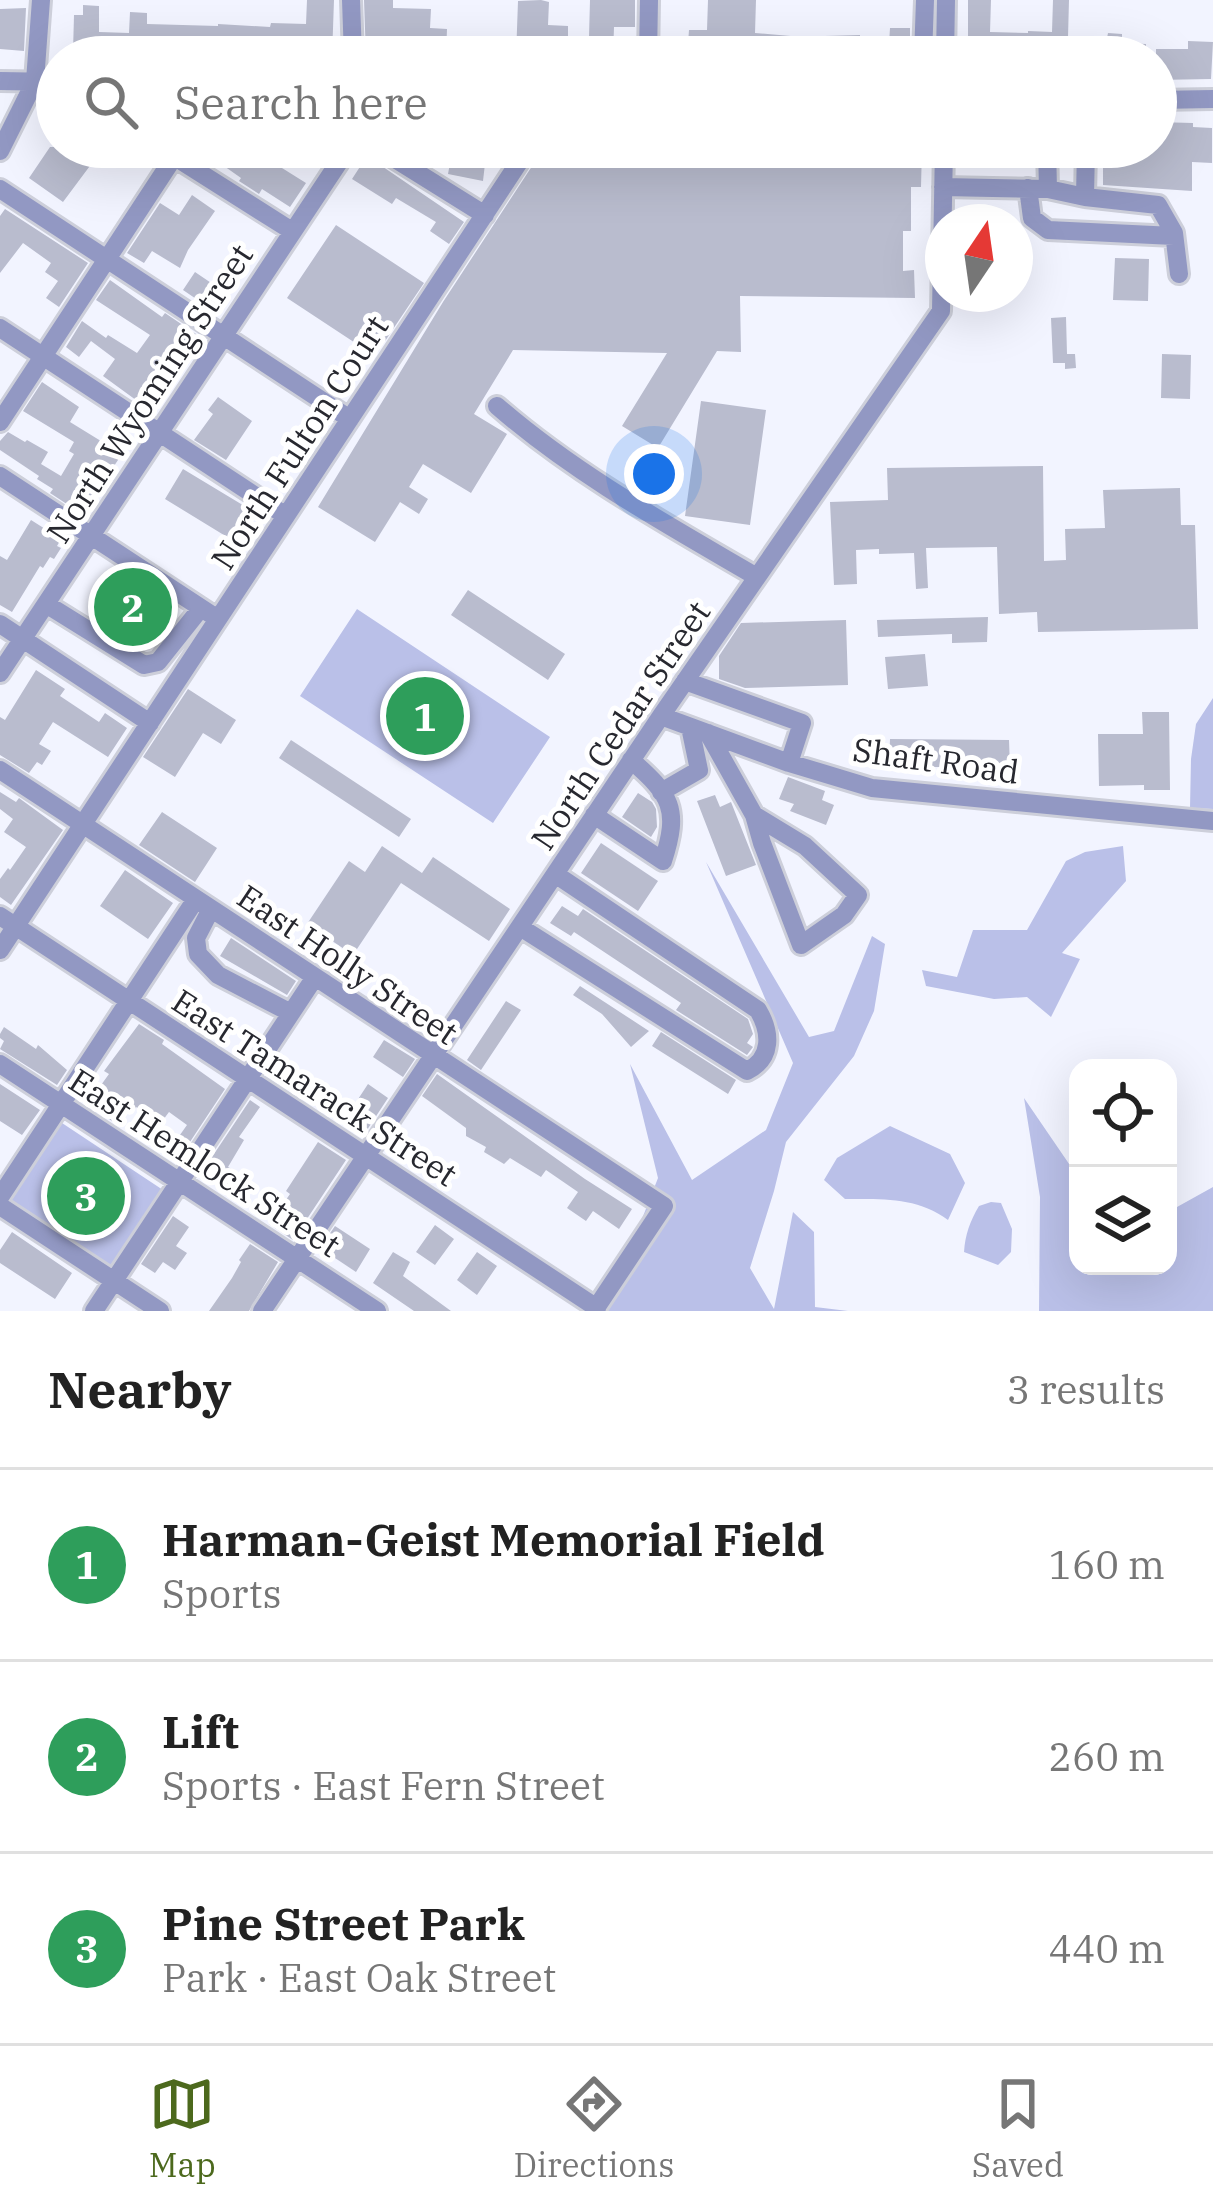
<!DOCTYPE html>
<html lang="en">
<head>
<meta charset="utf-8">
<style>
  body { margin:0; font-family:"IBM Plex Serif",serif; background:#f6f6f6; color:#222 }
  .controls { position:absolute; right:36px; bottom:36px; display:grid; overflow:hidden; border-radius:24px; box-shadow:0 12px 48px #0002 }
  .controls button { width:108px; height:108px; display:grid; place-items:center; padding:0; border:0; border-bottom:3px solid #e0e0e0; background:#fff; color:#222; font:60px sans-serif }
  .compass { position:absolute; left:925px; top:204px; width:108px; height:108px; border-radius:50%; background:#fff; box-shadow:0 12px 48px #0002; rotate:13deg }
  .you { position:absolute; left:654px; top:474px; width:42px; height:42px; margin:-30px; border:9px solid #fff; border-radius:50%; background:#1a73e8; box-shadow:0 0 0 18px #1a73e833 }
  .badge { display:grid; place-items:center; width:78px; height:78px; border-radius:50%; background:#4c691d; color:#fff; font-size:39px; font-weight:700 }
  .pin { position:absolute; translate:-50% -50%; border:6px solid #fff; box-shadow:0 3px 12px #0006 }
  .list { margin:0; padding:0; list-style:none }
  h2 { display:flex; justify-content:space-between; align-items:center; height:156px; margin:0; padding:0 48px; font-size:51px }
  h2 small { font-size:39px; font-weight:400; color:#767676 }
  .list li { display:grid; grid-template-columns:78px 1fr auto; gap:36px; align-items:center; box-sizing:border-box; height:192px; padding:0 48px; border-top:3px solid #e0e0e0 }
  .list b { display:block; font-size:45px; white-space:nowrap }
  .list p { margin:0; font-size:39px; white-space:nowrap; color:#767676 }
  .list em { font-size:39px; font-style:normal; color:#767676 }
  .icon { flex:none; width:66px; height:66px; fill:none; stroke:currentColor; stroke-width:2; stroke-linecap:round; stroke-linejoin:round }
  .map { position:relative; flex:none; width:1213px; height:1311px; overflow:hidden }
  .search { position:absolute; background:#fff; box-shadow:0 12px 48px #0002; left:36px; right:36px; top:36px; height:132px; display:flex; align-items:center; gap:30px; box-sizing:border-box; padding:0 42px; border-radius:66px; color:#767676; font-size:45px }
  .sheet { height:732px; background:#fff }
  nav { display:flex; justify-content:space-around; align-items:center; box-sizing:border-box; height:168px; border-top:3px solid #e0e0e0; background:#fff; font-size:33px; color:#767676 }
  nav a { display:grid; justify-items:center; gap:6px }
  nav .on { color:#4c691d }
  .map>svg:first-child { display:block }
</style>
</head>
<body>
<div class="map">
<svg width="1213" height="1311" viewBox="0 0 1213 1311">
  <rect width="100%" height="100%" fill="#f2f4ff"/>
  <path fill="#bac0e8" d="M357,609l193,128 -57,86 -193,-127z
    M1213,698v111l-23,-1 1,-49 5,-35z
    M1123,846l3,35 -64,72 18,6 -29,58 -24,-20 -33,2 -68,-13 -4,-16 35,7 16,-47h54l39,-69 19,-9z
    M706,862l103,175 25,-6 38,-95 13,8 -11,67 -20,45 -68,86 -12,49 -24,77 24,41 19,-97 21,20 1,75 33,4h-242l52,-133 -28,-114 62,116 74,-50 27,-67z
    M1024,1098l54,79v89h90v-54l45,-25v124h-174l1,-114z
    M62,1123l101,67 -53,78 -100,-66z
    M890,1126l60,28 15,29 -17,37c-31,-23 -65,-21 -103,-21l-21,-19 13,-22z
    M991,1202l10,1 11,26 -1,23 -13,13 -34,-13c1,-17 6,-31 15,-46z"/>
  <path fill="#b9bcce" d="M307,0h27l-2,57h-160l-43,-2v-5l-56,2 1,-37h9v-10l16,1v26l30,1 1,-21 17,1v11l71,2v-2l52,3 1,-4 35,1z
    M364,0h29v8l38,1 -1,19 17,1 -1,28h-80z
    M541,0l8,2 -1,23 20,1v10l21,1 1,-37h45v27h-21l-1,30h-97l2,-56z
    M708,0h48l-1,33 70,6v-3l35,-1v8l29,1 1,-16h20v29h-223l2,-27h18z
    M968,0h23l-1,32 38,1v-2l24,1 1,-32h16l-1,37 39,1 1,-5 14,1v9l24,1v13h-178z
    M26,8l-2,43 -24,-2v-40z
    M1188,41l25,1 -2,37 -55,1v-31h32z
    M1156,122l37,1v4l19,1v35l-20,-1v29l-89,-6v-38h53z
    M50,147h54l-41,55 -34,-24z
    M197,147h42l16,11 3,-5 48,30 -16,24 -28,-18 -3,5 -20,-13 2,-3z
    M542,147h380l-1,40h-10v44h-8v40l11,-1 1,28 -175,-2 1,56 -24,-1 -59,97 -36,-22 45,-73 -154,-3 -39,64 33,20 -36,59 -48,-29 -14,23 19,12 -9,15 -19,-12 -25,40 -57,-35 125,-205 97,-148z
    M469,153l17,2 -3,26 -35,-7 3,-16 18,2z
    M367,156l97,66 -15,22 -19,-13 6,-9 -40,-24 -4,6 -40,-25z
    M192,195l23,16 -27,39 -8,18 -28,-17 -8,12 -17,-10 33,-50 19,12z
    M5,209l83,54 -29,44 -13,-9 12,-17 -13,-9 6,-9 -28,-20 -23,30v-57z
    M336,225l88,58 -49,73 -88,-58z
    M1115,258l34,1 -1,42 -35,-1z
    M195,272l28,19 -12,18 -28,-19z
    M110,280l52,37 3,-4 37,25 -12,18 -3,-2 -36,57 -48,-35 12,-17 -24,-18 -12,16 -13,-10 16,-26 24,17 2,-3 29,18 13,-18 -54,-35z
    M1066,317l1,37h8l1,14 -11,1v-6h-12l-2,-45z
    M1162,354l29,1 -1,44 -29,-1z
    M42,382l37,25 -9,15 52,32 -14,21 -2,-1 -24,40 -32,-21 3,-4 -16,-10 2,-3 -39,-26v-9l8,-9 17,10 2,-2 21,12 -7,12 20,12 13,-22 -5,-3 5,-9 -51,-31z
    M218,397l34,24 -26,39 -32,-20 19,-26 -5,-4z
    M701,401l65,9 -16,115 -65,-9z
    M1043,466l1,95 22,-1 -1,-31 40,-1 -2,-38 77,-2 1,37h14l3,104 -160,3 -1,-20 -38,2 -2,-67 -71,1 2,40 -12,1 -2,-36 -35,1v-5l-23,1 1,34 -23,1 -4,-83 58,-2 -1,-32z
    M183,469l68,41 -19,30 -67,-41z
    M31,520l30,19 -4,7 4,2 -7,11 -4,-2 -7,11 -3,-2 -28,46 -12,-7v-49l7,4z
    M111,570l65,40 -21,34 -65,-40z
    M468,590l97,64 -17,26 -97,-65z
    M988,617l-1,25 -35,1v-9l-74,3 -1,-17z
    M846,620l2,65 -103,3 -26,-9v-23l22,-33z
    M925,654l3,32 -40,3 -3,-32z
    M36,670l29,19 -5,7 39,26 6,-9 22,15 -19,29 -55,-35 -14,22 12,7 -9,14 -5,-3 -8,11 -29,-18v-38l5,3z
    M188,689l48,31 -15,24 -18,-11 -28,44 -32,-20z
    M1142,712h27l1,78h-26v-5l-45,1 -1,-52h45z
    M890,739l119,1 1,27h-121z
    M291,740l120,79 -12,18 -120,-79z
    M788,777l37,14 -3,9 12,5 -8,20 -36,-14 4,-7 -15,-5z
    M0,792l16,10 3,-4 44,32 -52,75 -11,-8v-18l8,-11 2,2 16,-23 -22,-15 9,-13 -13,-10z
    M638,793l14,9 4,7 1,18 -6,10 -29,-20z
    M715,795l5,12 11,-5 25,63 -30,11 -29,-75z
    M162,812l55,36 -22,34 -56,-37z
    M601,843l57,38 -20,30 -57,-38z
    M382,846l40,27 11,-16 77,52 -21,32 -88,-58 -48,72 -46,-31 42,-63 16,11z
    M125,870l48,33 -25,36 -48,-33z
    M562,906l16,10 5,-7 165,110 5,15 -6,9 6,4 -6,8 -71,-45 5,-7 -107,-71 -3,4 -21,-13z
    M231,938l65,43 -9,14 -67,-39z
    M580,986l69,45 -18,16 -29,-33 -29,-19z
    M506,1001l15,9 -40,60 -14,-10z
    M139,1024l25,16 -2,4 63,45 -49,74 -11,-7 22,-31 -18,-13 -9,12 -24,-17 -4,6 -7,-6 -12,15 -31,-24 8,-10 6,4 13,-18 -5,-3z
    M4,1027l32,22 2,-4 29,25 -10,15 -57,-36 4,-8 -4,-3v-4z
    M661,1032l75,48 -8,14 -76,-48z
    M384,1040l31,19 -12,18 -30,-20z
    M279,1056l41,31 -11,16 -43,-28z
    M437,1074l148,105 47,30 -13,20 -26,-18 -7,10 -19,-13 11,-16 -32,-22 -5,7 -31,-19 -6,6 -20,-12 2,-5 -20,-11v-8l-44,-32z
    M0,1084l40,26 -18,25 -22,-14z
    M368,1084l20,14 -23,35 -20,-14z
    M250,1100l10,7 -21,30 5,3 -16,27 14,8 -10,19 -12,-7 2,-3 -20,-12z
    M318,1142l28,18 -53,80 -24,-16 21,-30 -4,-3z
    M173,1216l16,11 -13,19 11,7 -12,17 -12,-8 -8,11 -14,-9z
    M435,1225l19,14 -19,26 -19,-13z
    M335,1226l35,23 -14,23 -36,-24z
    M12,1232l60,41 -17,26 -55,-36v-13z
    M250,1244l28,18 -29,49h-40l23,-33 9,-16 -2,-2z
    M393,1252l17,10 -7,14 48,35h-37l-41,-28z
    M477,1252l20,14 -20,29 -20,-15z"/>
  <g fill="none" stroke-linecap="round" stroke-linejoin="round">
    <g stroke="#cdcfda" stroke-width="24">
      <path id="minor" d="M351,0l2,57
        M648,57l1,-57
        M923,57l2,-57
        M945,57l1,-57
        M0,81l57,1
        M1156,100l57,-1
        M159,147l133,84
        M376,147l109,68
        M1047,147l1,42
        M0,151l35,-70 6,-81
        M943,187l105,2 37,8 73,8 16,28 5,41
        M1028,188l4,30 16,12 126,6
        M0,189l350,230
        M1085,197l1,-50
        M0,328l286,188
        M497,406c78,68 171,119 260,171
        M0,422l174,-265
        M0,476l218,143
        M46,604l98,61 14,-3 43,-54
        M0,624l150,99
        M0,673l349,-526
        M685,681l117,42 -13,40
        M661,716l128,47 83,25 341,33
        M708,733l46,82 51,31 53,49 -14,20 -43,30 -39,-102 -8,-28
        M0,770l664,436 -70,105
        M661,792l38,-22 -9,-43
        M594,815l69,46c17,-52 8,-66 -32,-101
        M211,909l-15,29 2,16 20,21 73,38
        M0,916l597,392
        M520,927l227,144c26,-13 24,-39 11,-61l-203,-136
        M0,950l529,-803
        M0,1064l377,247
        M0,1197l196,-298
        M0,1206l160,105
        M94,1311l221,-334
        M262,1311l399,-595 280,-405 3,-164"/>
    </g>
    <use href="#minor" stroke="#9298c3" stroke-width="18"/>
  </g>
  <g text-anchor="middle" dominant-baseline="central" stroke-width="10" stroke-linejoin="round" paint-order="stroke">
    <g font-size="33" fill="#27282f" stroke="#fff">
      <text transform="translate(149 393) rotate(-57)">North Wyoming Street</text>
      <text transform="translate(299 442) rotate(-57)">North Fulton Court</text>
      <text transform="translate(620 725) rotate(-56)">North Cedar Street</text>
      <text transform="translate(936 760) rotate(8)">Shaft Road</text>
      <text transform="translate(348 964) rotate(34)">East Holly Street</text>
      <text transform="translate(315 1087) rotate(33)">East Tamarack Street</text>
      <text transform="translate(205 1162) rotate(33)">East Hemlock Street</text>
    </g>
  </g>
</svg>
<div class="controls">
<button><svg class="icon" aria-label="locate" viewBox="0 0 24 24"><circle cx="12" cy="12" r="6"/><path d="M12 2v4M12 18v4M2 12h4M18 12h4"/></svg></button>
<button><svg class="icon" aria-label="layers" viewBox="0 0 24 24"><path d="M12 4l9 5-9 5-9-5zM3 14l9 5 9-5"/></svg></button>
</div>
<svg class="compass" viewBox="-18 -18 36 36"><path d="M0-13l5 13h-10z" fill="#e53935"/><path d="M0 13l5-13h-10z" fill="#767676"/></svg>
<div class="you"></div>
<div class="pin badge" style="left:425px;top:716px;background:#2e9e5b">1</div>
<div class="pin badge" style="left:133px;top:607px;background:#2e9e5b">2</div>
<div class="pin badge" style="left:86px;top:1196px;background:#2e9e5b">3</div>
<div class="search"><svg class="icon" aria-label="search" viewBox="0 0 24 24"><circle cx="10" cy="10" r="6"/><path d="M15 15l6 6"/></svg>Search here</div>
</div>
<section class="sheet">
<h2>Nearby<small>3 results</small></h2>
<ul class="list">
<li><span class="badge" style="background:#2e9e5b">1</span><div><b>Harman-Geist Memorial Field</b><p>Sports</p></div><em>160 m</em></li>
<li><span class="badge" style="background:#2e9e5b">2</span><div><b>Lift</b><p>Sports · East Fern Street</p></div><em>260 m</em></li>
<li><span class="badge" style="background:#2e9e5b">3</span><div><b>Pine Street Park</b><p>Park · East Oak Street</p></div><em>440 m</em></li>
</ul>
</section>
<nav>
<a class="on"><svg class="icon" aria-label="map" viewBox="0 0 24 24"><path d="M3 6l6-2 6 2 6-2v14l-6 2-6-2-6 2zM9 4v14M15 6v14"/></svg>Map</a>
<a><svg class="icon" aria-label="directions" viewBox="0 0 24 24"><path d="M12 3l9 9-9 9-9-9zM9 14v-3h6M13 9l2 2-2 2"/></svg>Directions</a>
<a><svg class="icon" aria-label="saved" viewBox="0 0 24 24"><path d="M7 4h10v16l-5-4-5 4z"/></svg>Saved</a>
</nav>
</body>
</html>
